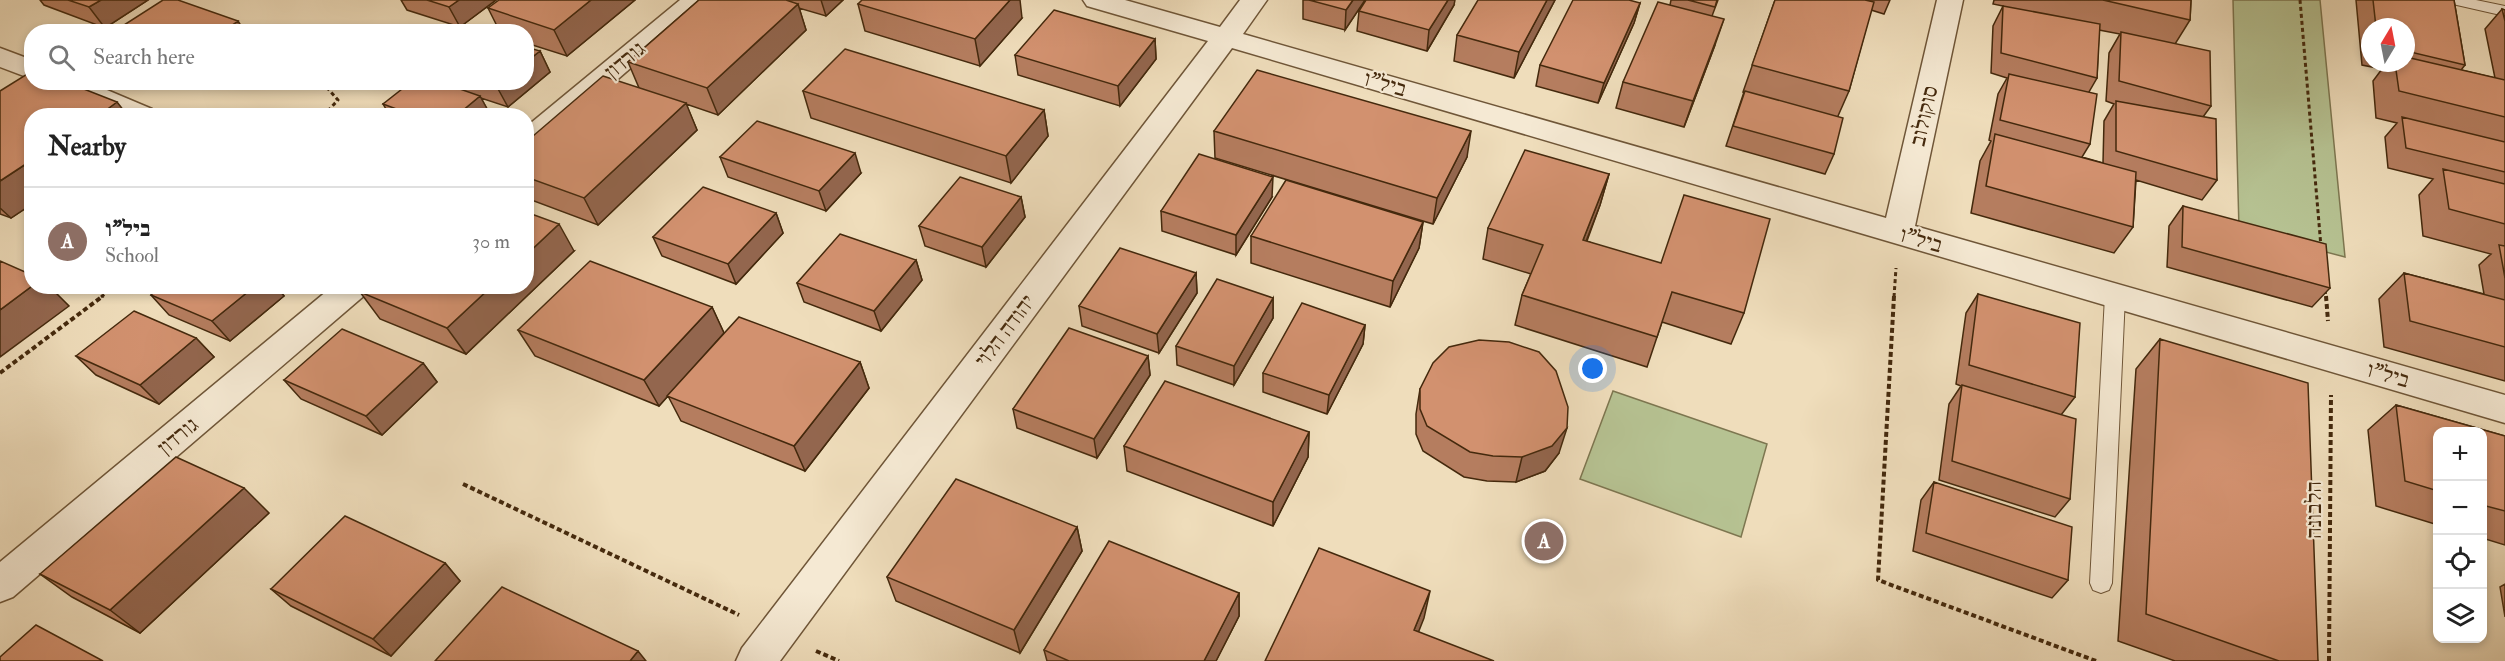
<!DOCTYPE html>
<html lang="en">
<head>
<meta charset="utf-8">
<style>
  body { margin:0; font-family:"IM FELL Double Pica","Frank Ruhl Libre",serif; background:#f6f6f6; color:#222 }
  .controls { position:absolute; right:18px; bottom:18px; display:grid; overflow:hidden; border-radius:12px; box-shadow:0 3px 9px #0003 }
  .controls button { width:54px; height:54px; display:grid; place-items:center; padding:0; border:0; border-bottom:2px solid #e0e0e0; background:#fff; color:#222; font:30px sans-serif }
  .compass { position:absolute; left:2361px; top:18px; width:54px; height:54px; border-radius:50%; background:#fff; box-shadow:0 3px 9px #0003; rotate:10deg }
  .you { position:absolute; left:1593px; top:369px; width:21px; height:21px; margin:-15px; border:4px solid #fff; border-radius:50%; background:#1a73e8; box-shadow:0 0 0 9px #1a73e833 }
  .badge { display:grid; place-items:center; width:39px; height:39px; border-radius:50%; background:#8f2418; color:#fff; font-size:20px; font-weight:700 }
  .pin { position:absolute; translate:-50% -50%; border:3px solid #fff; box-shadow:0 2px 6px #0006 }
  .list { margin:0; padding:0; list-style:none }
  h2 { display:flex; justify-content:space-between; align-items:center; height:78px; margin:0; padding:0 24px; font-size:26px }
  h2 small { font-size:20px; font-weight:400; color:#767676 }
  .list li { display:grid; grid-template-columns:39px 1fr auto; gap:18px; align-items:center; box-sizing:border-box; height:108px; padding:0 24px; border-top:2px solid #e0e0e0 }
  .list b { display:block; font-size:22px; white-space:nowrap }
  .list p { margin:0; font-size:20px; white-space:nowrap; color:#767676 }
  .list em { font-size:20px; font-style:normal; color:#767676 }
  .icon { flex:none; width:33px; height:33px; fill:none; stroke:currentColor; stroke-width:2; stroke-linecap:round; stroke-linejoin:round }
  .map { position:relative; flex:none; width:2505px; height:661px; overflow:hidden }
  .search { position:absolute; background:#fff; box-shadow:0 3px 9px #0003; left:24px; top:24px; width:510px; height:66px; display:flex; align-items:center; gap:15px; box-sizing:border-box; padding:0 21px; border-radius:24px; color:#767676; font-size:22px }
  .panel { position:absolute; background:#fff; box-shadow:0 3px 9px #0003; left:24px; top:108px; width:510px; height:186px; border-radius:24px }
  .map>svg:first-child { display:block }
</style>
</head>
<body>
<div class="map">
<svg width="2505" height="661" viewBox="0 0 2505 661">
  <rect width="100%" height="100%" fill="#efddbb"/>
  <filter id="stains"><feTurbulence type="fractalNoise" baseFrequency=".00333" numOctaves="4"/><feColorMatrix values="0 0 0 0 .2 0 0 0 0 .09 0 0 0 0 .02 0 0 0 .5 -.17"/></filter>
  <radialGradient id="worn" r=".72"><stop offset=".6" stop-color="#630" stop-opacity="0"/><stop offset="1" stop-color="#630" stop-opacity=".3"/></radialGradient>
  <path fill="#b6c292" stroke="#7d7650" stroke-width="1.5" d="M2233,0h87l25,257 -106,-28z
    M1613,391l154,53 -26,93 -161,-58z"/>
  <g fill="none" stroke-linecap="round" stroke-linejoin="round">
    <g stroke="#6f5638" stroke-width="2">
      <path id="service" d="M2445,0h31l29,6v10l-57,-13z
        M2115,289l7,2 3,5 -13,287 -3,7 -8,3 -8,-3 -3,-7 15,-287 3,-5z"/>
    </g>
    <g stroke="#6f5638" stroke-width="3">
      <path id="minor" d="M680,0h29l-173,150 -10,3v-26z
        M1083,0h42l95,27 20,-27h27l-24,34 643,184 51,-218h26l-48,226 590,169v28l-1273,-375 -452,613h-44l6,-13 466,-607 -121,-35z
        M0,48l32,12v19l-32,-12z
        M48,82h40l64,27 4,7h-41l-63,-28z
        M333,286h38l-5,8 -353,303 -13,5v-40z"/>
    </g>
    <path stroke="#44290d" stroke-width="3" stroke-dasharray="4 3" stroke-linecap="butt" d="M2300,0l21,247
      M322,82l16,18 -15,16
      M2325,290l1,7
      M101,297l15,-11
      M1894,297l2,-29"/>
    <path stroke="#44290d" stroke-width="4" stroke-dasharray="5 3" stroke-linecap="butt" d="M1894,296l-16,284 218,81
      M2326,296l2,25
      M0,373l103,-77
      M463,484l276,131
      M816,651l23,10
      M2329,661l2,-266"/>
    <use href="#service" fill="#f5e9d3" fill-rule="evenodd"/>
    <use href="#minor" fill="#f5e9d3" fill-rule="evenodd"/>
  </g>
  <path fill="#b57d5f" stroke="#44290d" stroke-width="1.5" fill-rule="evenodd" d="M40,0h108l-43,28 -61,-23z
    M401,0h95l-36,27 -53,-17z
    M635,0l-68,56 -41,-13v-11h-26l-12,-24z
    M699,0h144l-17,16 -27,-8 7,22 -88,85 -32,-11 11,26 -99,95 -72,-27v-56l113,-54 -11,-26z
    M1303,0h62l-20,30 -42,-11z
    M1555,0l-41,78 -60,-17 3,-26z
    M1671,0h47l-6,16 3,29 -31,82 -68,-19 7,-26 47,-77z
    M1775,0h115l-6,14 -13,-4 -22,81 -11,25 -4,38 -9,20 -99,-28 18,-54h-1z
    M1994,0h197l-1,20 -15,24 36,62 -8,11 14,63 -15,20 -66,-20 -3,47 -19,26 -143,-40 9,-52 11,-20 -2,-1 9,-46 9,-16 -16,-5 2,-47 10,-20 -10,-2zM2099,30l21,4 -11,19 -3,48 8,3 -10,17 -1,42 -21,-6 8,-13 -1,-52 8,-14z
    M2356,0h98l11,65 -4,5 34,8 -10,-49 17,-20 3,1v371l-121,-34 -5,-48 25,-26 80,21 -5,-29 12,-11 -68,-18 -4,-41 14,-16 -45,-11 -3,-31 12,-14 -21,-5 -3,-37 9,-12 -20,-4zM2370,27h36v36h-36z
    M1640,3l-6,20 -36,80 -62,-17 4,-21z
    M858,4l164,14 -42,48 -115,-35z
    M1454,5l-27,46 -70,-20 2,-20z
    M1155,39l1,20 -36,47 -102,-31 -3,-20z
    M540,51l10,21 -42,35 -27,-9 10,18h-101l-7,-12 58,-22h85z
    M0,91l32,25v88l-21,14 -11,-4z
    M803,91l241,19 4,26 -37,47 -200,-65z
    M1214,131l253,26 -34,67 -218,-66z
    M720,157l141,16 -35,38 -98,-34z
    M1609,174l-9,31 -13,36 157,72 -13,31 -69,-22 -15,45 -132,-42 7,-30 9,-21 -48,-15 5,-31z
    M1021,197l4,20 -39,50 -61,-21 -6,-20z
    M1272,197l-36,58 -74,-24 -1,-20z
    M2183,206l147,82 -18,19 -145,-40 2,-41z
    M776,213l7,20 -47,51 -74,-28 -9,-19z
    M1423,222l-4,26 -29,59 -139,-44v-27z
    M574,251l-108,103 -86,-35 -20,-27z
    M916,260l6,20 -41,51 -77,-29 -7,-19z
    M1196,273l1,20 -38,60 -77,-27 -3,-20z
    M162,286h114l8,10 -54,45 -61,-26 -18,-20z
    M1978,294l97,103 -14,18 9,84 -15,18 -116,-37 10,-76 12,-18 -5,-2 10,-71z
    M1273,298v20l-39,67 -57,-20 -1,-19z
    M712,307l12,26 136,29 9,26 -64,83 -124,-50 -13,-25 -9,10 -124,-50 -17,-26z
    M1365,325l-2,19 -36,70 -64,-22v-19z
    M196,338l18,19 -55,47 -63,-29 -20,-19z
    M2160,339l158,322h-143l-57,-20 18,-272z
    M1148,356l2,19 -53,83 -80,-30 -4,-19z
    M423,363l14,19 -55,53 -81,-36 -17,-19z
    M1420,389l139,64 -14,18 -29,11 -29,-1 -23,-4 -41,-26 -7,-17v-20z
    M2396,405l109,31v109l-23,-7v-106h-44v93l-62,-19 -8,-76z
    M1309,432l-1,25 -35,69 -146,-55 -3,-25z
    M1934,482l134,98 -16,18 -139,-47 8,-51z
    M269,513l-129,120 -68,-36 -32,-23z
    M1077,527l5,24 -62,102 -124,-52 -9,-24z
    M445,563l15,18 -69,75 -100,-50 -20,-17z
    M2505,584v33l-5,-30z
    M1239,593v23l-23,45h-169l-3,-11z"/>
  <path fill="#93664e" stroke="#44290d" stroke-width="1.5" d="M101,0h47l-43,28 -16,-21z
    M459,0h37l-36,27 -11,-20z
    M591,0h44l-68,56 -13,-26z
    M821,0h22l-17,16z
    M1010,0h10l2,18 -42,48 -5,-27z
    M1353,0h12l-20,30 1,-20z
    M1448,0h7l-1,5 -27,46 2,-21z
    M1547,0h8l-41,78 5,-26z
    M1640,3l-6,20 -36,80 6,-20z
    M798,4l8,26 -88,85 -11,-27z
    M1724,19l-9,26 -31,82 9,-26z
    M238,21l7,11h-23z
    M1155,39l1,20 -36,47 -2,-20z
    M540,51l10,21 -42,35 -11,-20 5,-5h24v-20z
    M480,96l11,20h-35z
    M117,102l11,14h-30z
    M686,103l11,27 -99,95 -14,-27z
    M1044,110l4,26 -37,47 -5,-27z
    M1471,131l-4,26 -34,67 4,-26z
    M855,153l6,20 -35,38 -7,-20z
    M32,160v44l-21,14 -11,-10v-27z
    M1609,174l-9,31 -25,65 8,-30z
    M1273,177l-1,20 -36,58v-20z
    M1021,197l4,20 -39,50 -4,-20z
    M776,213l7,20 -47,51 -8,-20z
    M1423,222l-4,26 -29,59 3,-26z
    M559,224l15,27 -108,103 -19,-26 45,-42h34v-31z
    M916,260l6,20 -41,51 -7,-20z
    M1196,273l1,20 -38,60 -2,-19z
    M32,286h17l20,20 -69,51v-47z
    M255,286h21l8,10 -54,45 -18,-20z
    M1273,298v20l-39,67v-19z
    M712,307l12,26 -65,73 -15,-26z
    M1365,325l-2,19 -36,70 2,-19z
    M196,338l18,19 -55,47 -19,-19z
    M1148,356l2,19 -53,83 -3,-19z
    M860,362l9,26 -64,83 -11,-25z
    M423,363l14,19 -55,53 -16,-19z
    M1567,428l-8,25 -14,18 -29,11 6,-25z
    M1309,432l-1,25 -35,69v-24z
    M244,488l25,25 -129,120 -30,-23z
    M1077,527l5,24 -62,102 -6,-23z
    M445,563l15,18 -69,75 -18,-17z
    M1430,591l-6,27 -15,38 5,-26z
    M1239,593v23l-23,45h-12z
    M638,651l8,10h-16z"/>
  <path fill="#d2916f" stroke="#44290d" stroke-width="1.5" d="M68,0h33l-12,7z
    M163,0h15l60,21 -16,11h-109z
    M427,0h32l-10,7z
    M499,0h92l-37,30 -66,-22z
    M699,0h87l12,4 -91,84 -79,-26z
    M862,0h148l-35,39 -117,-35z
    M1309,0h44l-7,10z
    M1366,0h82l-19,30 -70,-19z
    M1478,0h69l-28,52 -62,-17z
    M1573,0h56l11,3 -36,80 -64,-18z
    M1688,0h29l-2,7z
    M1775,0h90l9,2 -25,89 -97,-26z
    M2103,0h88l-1,20z
    M2373,0h81l11,65 -59,-14v-24h-30z
    M1658,2l66,17 -31,82 -70,-19z
    M2003,6l97,18 -3,54 -96,-25z
    M2502,9l3,1v11z
    M1054,10l101,29 -37,47 -103,-31z
    M2121,32l89,19 1,55 -92,-25z
    M526,47l14,4 -14,11z
    M845,49l199,61 -38,46 -203,-65z
    M2406,57l99,23v37l-106,-26 -4,-28h11z
    M1257,70l214,61 -34,67 -223,-67z
    M32,71v11h34l51,20 -19,14h-66v44l-32,21v-90z
    M2009,74l88,20 -7,50 -90,-24z
    M603,76l83,27 -102,95 -58,-21v-35z
    M411,82h29l40,14 -24,20h-41l-32,-12z
    M484,82h18l-5,5z
    M1745,91l98,27 -9,36 -101,-28z
    M2116,101l100,18 1,61 -101,-29z
    M2402,117l103,25v30l-99,-24z
    M757,121l98,32 -36,38 -99,-34z
    M1995,134l141,38 -3,55 -147,-41z
    M1525,150l84,24 -26,66 78,23 23,-68 86,24 -26,94 -72,-21 -15,45 -135,-42 21,-50 -55,-17z
    M1199,154l74,23 -37,58 -75,-24z
    M2443,169l62,15v40l-56,-15z
    M960,177l61,20 -39,50 -63,-21z
    M1286,180l137,42 -30,59 -142,-45z
    M703,187l73,26 -48,51 -75,-27z
    M2183,206l143,38 4,44 -148,-41z
    M526,212l33,12 -33,31z
    M840,234l76,26 -42,51 -77,-28z
    M2499,245l6,1v32z
    M1120,248l76,25 -39,61 -78,-28z
    M0,261l32,14v11l-32,24z
    M590,261l122,46 -68,73 -126,-50z
    M2404,273l101,27v47l-95,-26z
    M1217,279l56,19 -39,68 -58,-20z
    M162,286h93l-43,35 -61,-26z
    M366,286h126l-45,42 -87,-36z
    M1978,294l102,29 -5,74 -106,-32z
    M1302,303l63,22 -36,70 -66,-22z
    M134,311l62,27 -56,47 -64,-29z
    M739,317l121,45 -66,84 -127,-50z
    M1069,328l79,28 -54,83 -81,-30z
    M342,329l81,34 -57,53 -82,-36z
    M2160,339l148,44 10,278h-39l-133,-47z
    M1479,340l30,2 30,10 17,19 12,36 -1,21 -15,18 -30,11 -29,-1 -23,-4 -43,-26 -7,-17v-20l13,-26 16,-16z
    M1165,381l144,51 -36,70 -149,-56z
    M1962,385l114,34 -6,80 -118,-38z
    M2396,405l109,31v75l-23,-6v-73h-44v59l-33,-10z
    M176,457l68,31 -134,122 -70,-36z
    M956,479l121,48 -63,103 -127,-53z
    M1934,482l138,45 -4,53 -142,-47z
    M345,516l100,47 -72,76 -102,-50z
    M1109,541l130,52 -35,68h-135l-25,-11z
    M1319,548l111,43 -16,39 80,31h-229z
    M502,587l136,64 -8,10h-195z
    M36,625l67,36h-103v-4z"/>
  <g text-anchor="middle" dominant-baseline="central" stroke-width="4.5" stroke-linejoin="round" paint-order="stroke">
    <g font-size="22" fill="#44290d" stroke="#f5e9d3">
      <text transform="translate(625 60) rotate(-40)">גורדון</text>
      <text transform="translate(1385 84) rotate(16)">ביל"ו</text>
      <text transform="translate(1924 116) rotate(-77)">סוקולוב</text>
      <text transform="translate(1921 240) rotate(16)">ביל"ו</text>
      <text transform="translate(1005 331) rotate(-53)">יהודה הלוי</text>
      <text transform="translate(2388 375) rotate(16)">ביל"ו</text>
      <text transform="translate(178 436) rotate(-40)">גורדון</text>
      <text transform="translate(2314 510) rotate(-90)">הלבונה</text>
    </g>
  </g>
  <rect width="100%" height="100%" filter="url(#stains)"/>
  <rect width="100%" height="100%" fill="url(#worn)"/>
</svg>
<div class="controls">
<button>+</button>
<button>−</button>
<button><svg class="icon" aria-label="locate" viewBox="0 0 24 24"><circle cx="12" cy="12" r="6"/><path d="M12 2v4M12 18v4M2 12h4M18 12h4"/></svg></button>
<button><svg class="icon" aria-label="layers" viewBox="0 0 24 24"><path d="M12 4l9 5-9 5-9-5zM3 14l9 5 9-5"/></svg></button>
</div>
<svg class="compass" viewBox="-18 -18 36 36"><path d="M0-13l5 13h-10z" fill="#e53935"/><path d="M0 13l5-13h-10z" fill="#767676"/></svg>
<div class="you"></div>
<div class="pin badge" style="left:1544px;top:541px;background:#8d6e63">A</div>
<div class="search"><svg class="icon" aria-label="search" viewBox="0 0 24 24"><circle cx="10" cy="10" r="6"/><path d="M15 15l6 6"/></svg>Search here</div>
<section class="panel">
<h2>Nearby<small></small></h2>
<ul class="list">
<li><span class="badge" style="background:#8d6e63">A</span><div><b>ביל&quot;ו</b><p>School</p></div><em>30 m</em></li>
</ul>
</section>
</div>
</body>
</html>
